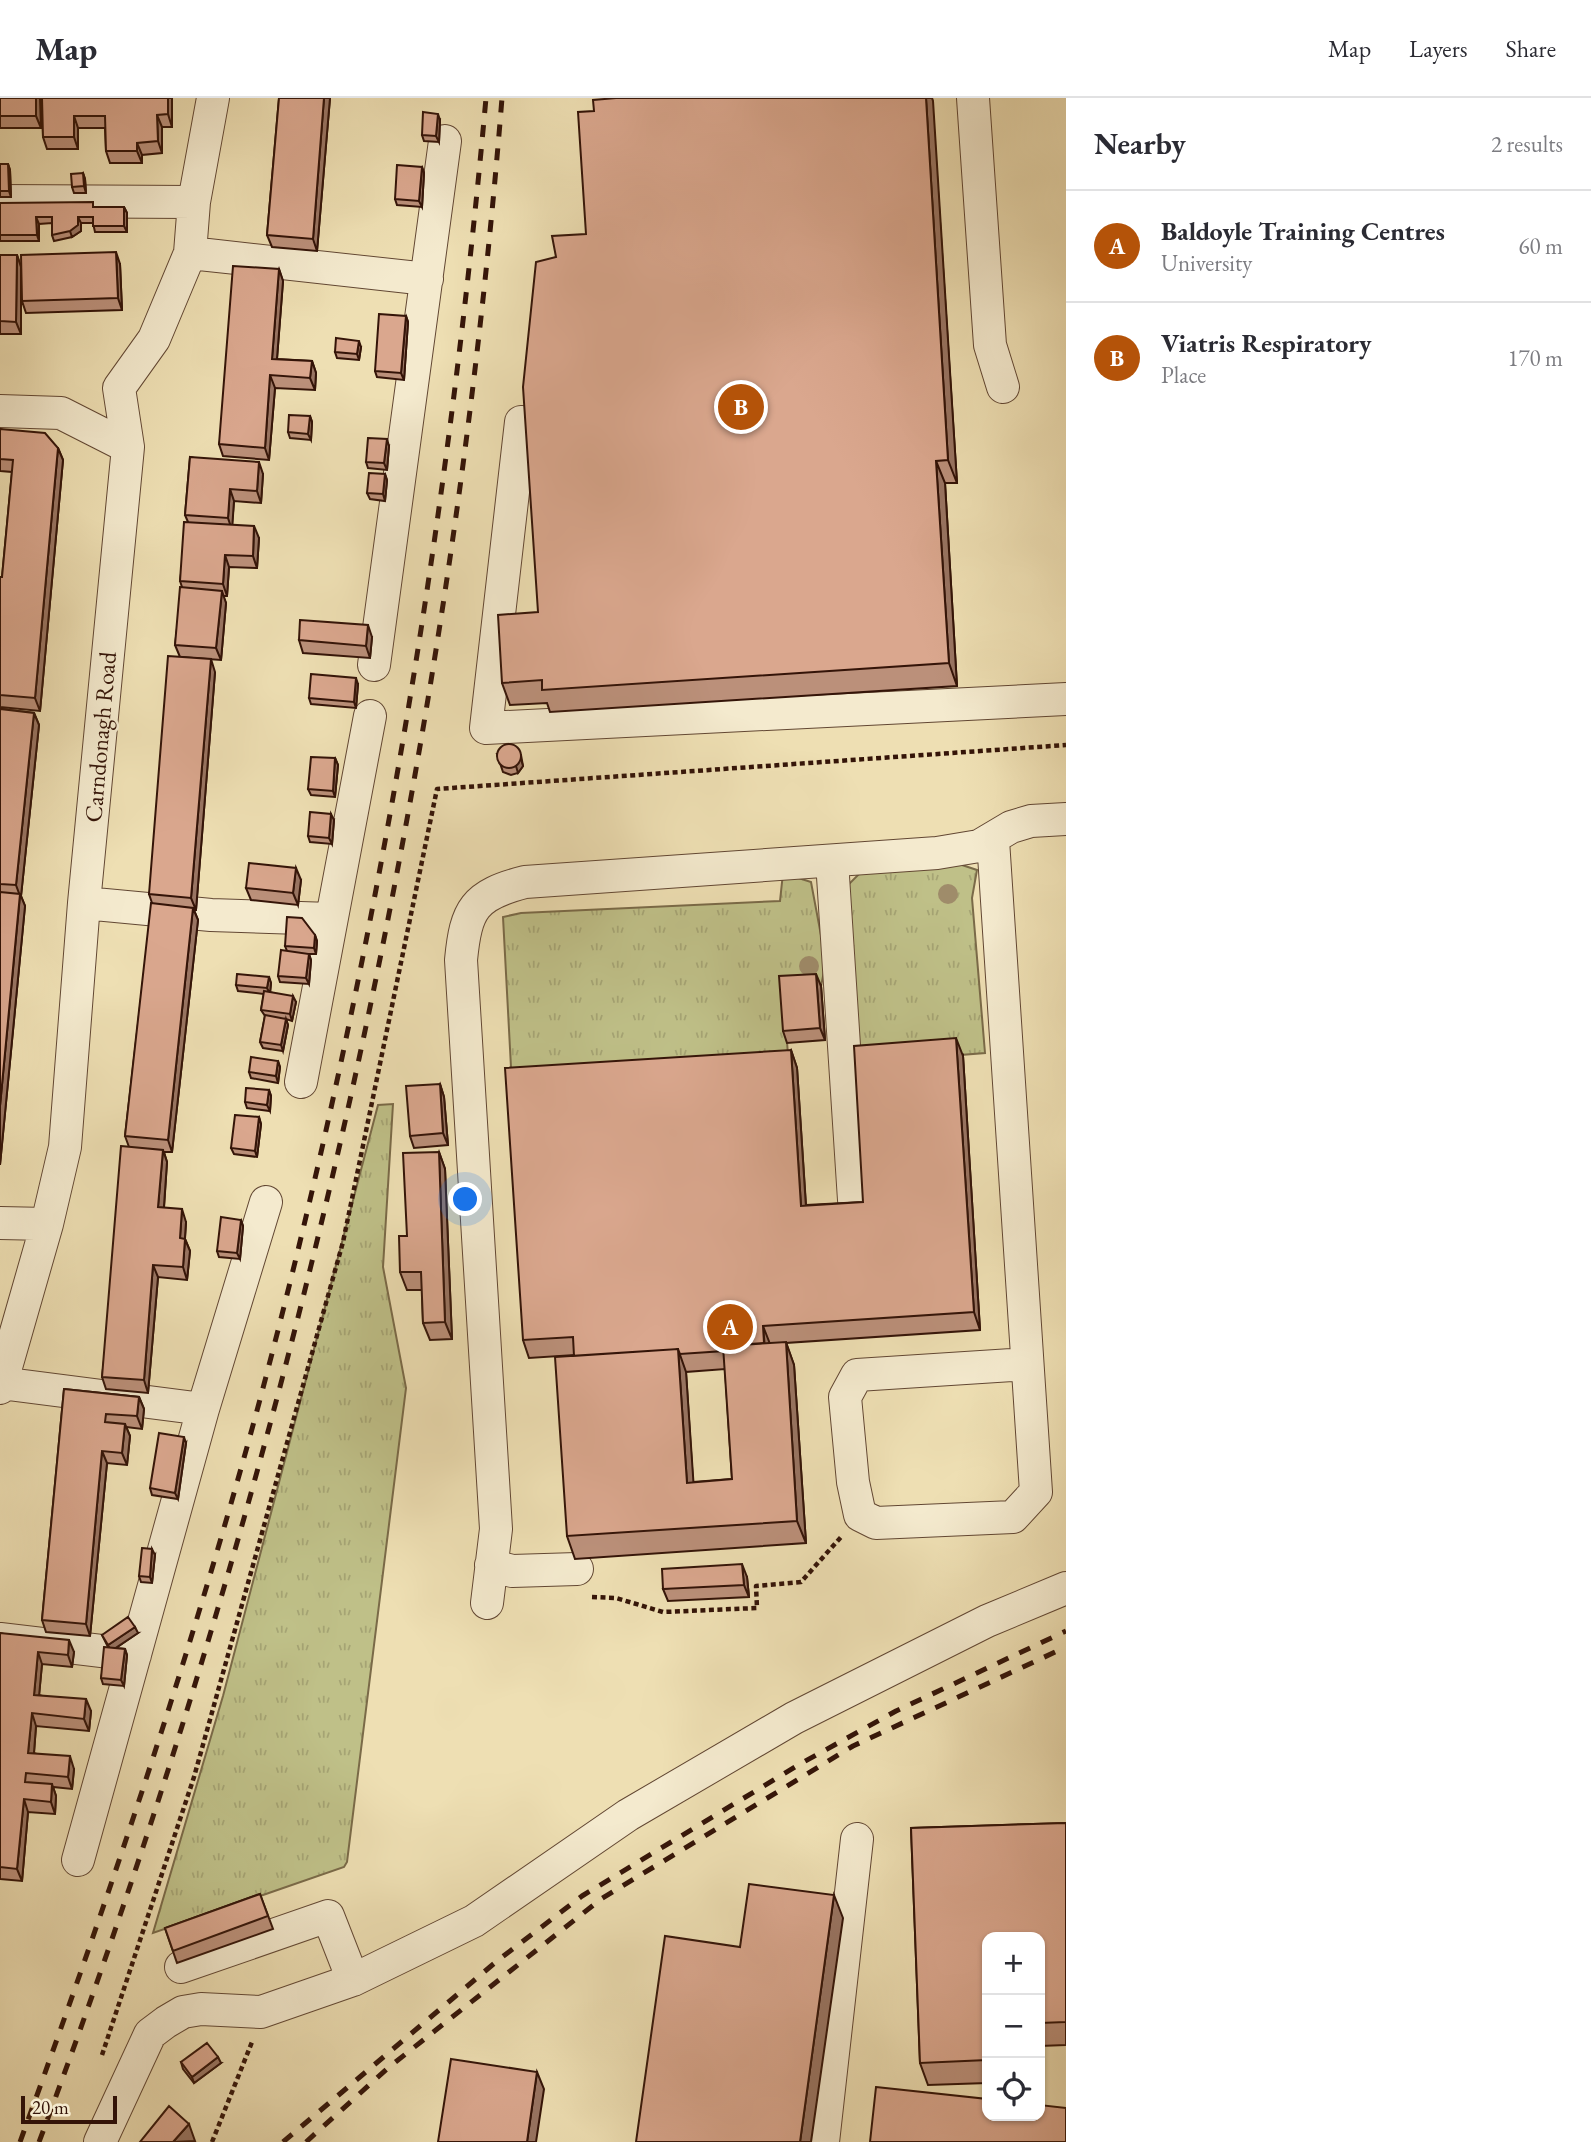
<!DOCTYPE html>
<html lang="en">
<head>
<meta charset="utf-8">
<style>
  body { margin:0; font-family:"EB Garamond",serif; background:#f2f2f3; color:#2b2b33 }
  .controls { position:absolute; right:21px; bottom:21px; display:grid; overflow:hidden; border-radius:14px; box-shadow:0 2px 5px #0004 }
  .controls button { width:63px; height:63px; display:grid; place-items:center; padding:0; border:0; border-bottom:2px solid #e1e1e2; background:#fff; color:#2b2b33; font:35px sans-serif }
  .scale { position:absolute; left:21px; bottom:18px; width:96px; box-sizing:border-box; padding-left:7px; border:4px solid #341408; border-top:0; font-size:19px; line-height:24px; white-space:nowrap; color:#341408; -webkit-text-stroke:5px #f4eace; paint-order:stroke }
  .you { position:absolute; left:466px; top:1102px; width:24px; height:24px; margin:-18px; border:5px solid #fff; border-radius:50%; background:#1a73e8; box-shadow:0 0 0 10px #1a73e833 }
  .badge { display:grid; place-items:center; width:46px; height:46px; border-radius:50%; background:#b45309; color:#fff; font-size:23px; font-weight:700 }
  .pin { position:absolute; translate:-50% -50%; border:4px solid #fff; box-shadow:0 2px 7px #0006 }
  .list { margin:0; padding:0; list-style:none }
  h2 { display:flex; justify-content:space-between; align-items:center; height:91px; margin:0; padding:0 28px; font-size:30px }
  h2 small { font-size:23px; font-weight:400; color:#7c7c81 }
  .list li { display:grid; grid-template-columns:46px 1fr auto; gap:21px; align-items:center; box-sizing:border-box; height:112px; padding:0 28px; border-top:2px solid #e1e1e2 }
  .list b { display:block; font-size:26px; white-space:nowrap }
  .list p { margin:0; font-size:23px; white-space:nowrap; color:#7c7c81 }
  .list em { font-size:23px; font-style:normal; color:#7c7c81 }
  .icon { flex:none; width:38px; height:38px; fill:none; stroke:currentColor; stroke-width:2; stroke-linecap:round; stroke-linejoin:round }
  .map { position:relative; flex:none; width:1066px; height:2044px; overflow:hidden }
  header { display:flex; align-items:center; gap:42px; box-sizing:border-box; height:98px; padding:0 35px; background:#fff; border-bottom:2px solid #e1e1e2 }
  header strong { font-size:33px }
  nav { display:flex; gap:38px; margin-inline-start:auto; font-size:24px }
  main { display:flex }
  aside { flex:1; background:#fff }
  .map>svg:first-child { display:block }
</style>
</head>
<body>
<header>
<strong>Map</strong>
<nav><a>Map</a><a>Layers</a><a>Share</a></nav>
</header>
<main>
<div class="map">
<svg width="1066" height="2044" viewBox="0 0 1066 2044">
  <defs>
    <pattern id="grass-tufts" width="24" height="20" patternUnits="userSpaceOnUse" patternTransform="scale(1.75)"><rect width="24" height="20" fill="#bfc088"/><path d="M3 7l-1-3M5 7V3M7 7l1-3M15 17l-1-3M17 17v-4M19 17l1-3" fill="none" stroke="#a5a474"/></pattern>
  </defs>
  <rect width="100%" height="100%" fill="#eedfb3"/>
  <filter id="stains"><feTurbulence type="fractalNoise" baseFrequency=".00286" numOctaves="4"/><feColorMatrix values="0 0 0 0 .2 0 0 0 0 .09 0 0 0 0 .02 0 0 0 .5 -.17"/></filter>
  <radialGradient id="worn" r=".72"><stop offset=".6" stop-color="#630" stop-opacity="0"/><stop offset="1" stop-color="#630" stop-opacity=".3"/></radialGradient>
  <path fill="url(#grass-tufts)" stroke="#7a6a48" stroke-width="2" d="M950,763l27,9 -5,28 13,155 -125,10 -17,-173 24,-24z
    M783,775l28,9 15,80 -5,24 -38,3 6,79 -277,18 -9,-169 18,-4 259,-12z
    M393,1006l-10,163 23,121 -59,474 -3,5 -191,66 70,-237 155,-591z"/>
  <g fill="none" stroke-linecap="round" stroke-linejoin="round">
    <g stroke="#624733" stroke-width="34">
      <path id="minor" d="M973,0l17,247 13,42
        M0,103l194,1
        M190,155l237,26
        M0,313l61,2 67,34
        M521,324l-35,306 580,-29
        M374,567l71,-524
        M993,742l43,652 -23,25 -137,6 -16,-8 -7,-33 -8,-85 12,-22 155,-10 15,2
        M832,763l22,339
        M84,805l127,12 120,4
        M301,984l69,-366
        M0,1125l47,1
        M1,1285l202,26
        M0,1290l47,-164 18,-77 19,-244 44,-456 -9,-59 35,-49 36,-86 4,-51 19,-104
        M491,1467l21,6 65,-2
        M487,1505l9,-74 -35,-569c5,-51 13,-65 64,-78l412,-29 42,-7 32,-19 20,-6 35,-2
        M0,1541l135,16
        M78,1762l125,-451 63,-207
        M181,1869l147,-51 25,64
        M100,2044l50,-108 16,-12 17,-10 18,-3 60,3 92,-32 121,-59 154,-106 166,-97 193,-97 79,-33
        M823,2044l34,-303"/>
    </g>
    <path stroke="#341408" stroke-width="4.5" stroke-dasharray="5 3.5" stroke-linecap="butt" d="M592,1499l24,1 47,14 94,-4 -1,-22 45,-4 40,-45
      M102,1957l92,-278 149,-535 94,-453 629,-44
      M212,2044l40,-100"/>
    <use href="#minor" stroke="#f4eace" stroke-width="32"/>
    <path stroke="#341408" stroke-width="5" stroke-dasharray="12 12" stroke-linecap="butt" d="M20,2044c87,-239 168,-479 235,-724 116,-431 191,-875 231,-1320
      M39,2044c246,-657 407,-1344 463,-2044
      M283,2044l214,-181 85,-65 218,-132 96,-53 170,-80
      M306,2044l82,-74 213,-169 252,-153 213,-99"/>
  </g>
  <g fill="#9f8c6a">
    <circle cx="948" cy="796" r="10"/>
    <circle cx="809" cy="868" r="10"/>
  </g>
  <path fill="#bb907a" stroke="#341408" stroke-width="2" fill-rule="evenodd" d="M0,0h40l1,30h-41z
    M42,0h130v29h-10v26l-20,2v8h-32l-4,-12 -1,-23h-27v21h-31l-4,-12z
    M279,0h51l-13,153 -45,-4 -5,-12z
    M606,0h326l25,385h-12l12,203 -407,26 -3,-9 -37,2 -8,-22 36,-71 18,-355 30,-23 8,-123z
    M440,22l-1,22 -15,-1 -2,-6z
    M0,66h8l2,6 1,27h-11z
    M422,69l2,6 -2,34 -25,-2 -2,-6z
    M83,75l2,6 1,14h-12l-2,-6z
    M0,105l94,4h30l3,6v19h-32l-2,-9h-12v8l-9,6 -18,4 -2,-6v-12l-13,1v17h-39z
    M0,157h17l4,12 99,-3 2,46 -96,3 -4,-12 -1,-28v61h-21z
    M279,171l4,12 -6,78 35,2 4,12 -1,17 -40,-2 -6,72 -46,-4 -4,-12z
    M406,218l2,6 -4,58 -27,-3 -2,-6z
    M361,249l-2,13 -22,-2 -2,-6z
    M310,318l2,6 -1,18 -21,-2 -2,-6z
    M0,331l58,19 5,12 -23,251 -40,-4v-130h2l10,-105 -12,-1z
    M389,348l-2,24 -19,-2 -2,-6z
    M190,359l73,17 -2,29 -27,-2 -2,24 27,13 -2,30 -28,-1 -2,29h-4l3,7 -5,57 -41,-3 -5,-12 7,-58 -2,-6 8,-59 -3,-7z
    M385,376l2,6 -2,21 -15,-2 -3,-6z
    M372,539l-2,21 -67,-5 -4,-13z
    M215,574l-19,238h-2l4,10 -26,232h-8l3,10 -3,46 22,14 -1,17 5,12 -3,29 -29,-3 -10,116 -42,-4 -4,-12 27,-230 -4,-11 27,-233 -3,-9z
    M358,586l-2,24 -45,-4 -2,-6z
    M0,611l34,4 5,12 -18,171 4,10 -25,259z
    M497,656l24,1 2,11 -5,7 -7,2 -8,-3z
    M335,660l3,7 -3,32 -24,-2 -3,-6z
    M334,722l-2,24 -22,-2 -2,-6z
    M301,782l-3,25 -47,-5 -5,-12z
    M315,837l2,6 -1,13h-7l2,6 -2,24 -29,-2 -2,-6 9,-25 -2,-5z
    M269,879l2,6 -1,9 26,10 -4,19 -6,-2 2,6 -5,26 -20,-3 -3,-6 5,-26 -4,-6 3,-16 -26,-3 -2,-6z
    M821,888l4,54 -38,3 -4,-12z
    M791,952l6,18 9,137 57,-3 100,-146 17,274 -194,13 8,22 12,178 -231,16 -8,-23 7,-181 -45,3 -6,-18zM725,1271l7,110 -39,3 -7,-110z
    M278,963l2,6 -2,16 -27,-5 -2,-6z
    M440,986l4,13 4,48 -34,3 -4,-12z
    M269,992l2,6 -1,15 -23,-3 -2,-6z
    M259,1019l2,7 -4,33 -23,-3 -3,-6z
    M439,1054l6,17 7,170 -22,1 -7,-17 -1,-33h-15l-7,-18 7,-36z
    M241,1122l2,6 -3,33 -21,-2 -2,-6z
    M64,1291l75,8 5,12 -2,20 -16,-2 4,9 -3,29 -20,-2 -17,173 -44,-4 -4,-12z
    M186,1345l-8,56 -26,-4 -2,-7z
    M155,1457l-3,28 -11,-1 -2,-6z
    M747,1479l2,20 -81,4 -5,-12z
    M0,1535l74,19 -2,15 -30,-3 -3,31 52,16 -2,20 -53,-5 -2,27 40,16 -2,20 -19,-2 3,9 -1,18 -27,-2 -6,69 -22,-2z
    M138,1535l-22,15 9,1 2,6 -3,31 -21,-2 -2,-6 7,-31 -6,-12z
    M1066,1725v222l-26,1v-109h-53v146l-59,2 -8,-22 -9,-235z
    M260,1796l13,35 -96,34 -12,-35z
    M181,1964l40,1 -27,20 -11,-14z"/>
  <path fill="#997563" stroke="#341408" stroke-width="2" d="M36,0h4l1,30 -5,-12z
    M168,0h4v29l-4,-13z
    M324,0h6l-13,153 -4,-12z
    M926,0h6l1,3 24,382 -9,-23z
    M438,16l2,6 -1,22 -3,-6z
    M157,17l5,12v26l-4,-12z
    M74,18l4,12v21l-4,-12z
    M137,45l5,12v8l-5,-12z
    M8,66l2,6 1,27 -2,-6z
    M422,69l2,6 -2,34 -3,-6z
    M83,75l2,6 1,14 -2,-7z
    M124,109l3,6v19l-3,-6z
    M36,119l3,7v17l-2,-6z
    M78,119l3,6v8l-9,6 -2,-6z
    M116,154l4,12 2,46 -4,-12z
    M17,157l4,12v67l-5,-12z
    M279,171l4,12 -7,90 -4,-12z
    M406,218l2,6 -4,58 -3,-7z
    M359,243l2,6 -2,13 -2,-6z
    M312,263l4,12 -1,17 -5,-12z
    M270,277l5,13 -6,72 -4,-12z
    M310,318l2,6 -1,18 -3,-6z
    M387,341l2,7 -2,24 -3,-7z
    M58,350l5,12 -23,251 -5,-13z
    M936,363l9,22 12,203 -8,-23z
    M259,364l4,12 -2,29 -4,-12z
    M385,376l2,6 -2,21 -2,-7z
    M230,391l4,12 -2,29 -4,-12z
    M254,428l5,12 -2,30 -4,-12z
    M225,457l4,12 -2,29 -4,-12z
    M222,493l4,12 -5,57 -5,-12z
    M368,527l4,12 -2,21 -4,-12z
    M211,561l4,13 -19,238 -5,-12z
    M356,580l2,6 -2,24 -2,-6z
    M34,615l5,12 -18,171 4,10 -25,259v-59l20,-210 -4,-11z
    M518,651l5,17 -5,7 -2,-7z
    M335,660l3,7 -3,32 -2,-6z
    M331,716l3,6 -2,24 -3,-6z
    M296,770l5,12 -3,25 -5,-12z
    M193,810l5,12 -26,232 -4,-12z
    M315,837l2,6 -1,13 -2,-6z
    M309,856l2,6 -2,24 -3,-6z
    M816,876l5,12 4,54 -5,-12z
    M269,879l2,6 -1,11 -3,-6z
    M293,898l3,6 -4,19 -2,-7z
    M286,921l2,6 -5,26 -2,-6z
    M956,940l7,18 17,274 -6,-18z
    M791,952l6,18 10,155 -6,-17z
    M278,963l2,6 -2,16 -2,-7z
    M440,986l4,13 4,48 -5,-12z
    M269,992l2,6 -1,15 -3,-6z
    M259,1019l2,7 -4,33 -2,-6z
    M163,1052l4,12 -4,58 -5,-13z
    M439,1054l6,17 7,170 -7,-17z
    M182,1111l4,13 -2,29 -4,-13z
    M241,1122l2,6 -3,33 -3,-6z
    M185,1141l5,12 -3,29 -4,-13z
    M153,1167l5,12 -10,116 -4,-13z
    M763,1228l7,18 -5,5z
    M786,1244l8,23 12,178 -9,-22z
    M678,1251l8,23 9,133 -8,-22z
    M139,1299l5,12 -2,20 -5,-13z
    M125,1326l5,12 -3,29 -5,-12z
    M184,1339l2,6 -8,56 -3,-6z
    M102,1353l5,12 -17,173 -4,-12z
    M152,1451l3,6 -3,28 -2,-6z
    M742,1466l5,13 2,20 -5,-12z
    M135,1529l3,6 -27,18 -3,-6z
    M69,1542l5,12 -2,15 -4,-12z
    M125,1551l2,6 -3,31 -3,-6z
    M38,1554l4,12 -4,43 -4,-12z
    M86,1601l5,12 -2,20 -5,-12z
    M32,1615l4,13 -3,39 -5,-12z
    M70,1658l4,13 -2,20 -4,-12z
    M52,1686l4,12 -1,18 -4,-12z
    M24,1701l4,13 -6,69 -5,-12z
    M834,1797l9,23 -32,224h-11z
    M218,1959l3,6 -27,20 -2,-6z
    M537,1974l7,17 -8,53h-9z
    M189,2026l6,17 -22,1z"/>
  <path fill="#daa78e" stroke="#341408" stroke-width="2" d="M0,0h36v18h-36z
    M42,0h126v16l-11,1 1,26 -21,2v8h-31l-1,-35h-31v21h-31z
    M279,0h45l-11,141 -46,-4z
    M616,0h310l22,362 -12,1 13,202 -407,27v-10l-40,3 -4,-68 40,-3 -15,-225 13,-125 20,-5 -4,-21 34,-2 -8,-122 16,-1 -1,-11z
    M423,14l15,2 -2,22 -14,-1z
    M0,66h8l1,27h-9z
    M397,67l25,2 -3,34 -24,-2z
    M83,75l1,13 -12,1 -1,-13z
    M93,104v5h31v19h-31v-9h-15v8l-8,6 -18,4v-18h-16l1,18h-37v-32z
    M116,154l2,46 -96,3 -1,-46z
    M0,157h17l-1,67 -16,-1z
    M233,168l46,3 -7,90 40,2 -2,17 -40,-3 -5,73 -46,-4z
    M379,216l27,2 -5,57 -26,-2z
    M336,240l23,3 -2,13 -22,-2z
    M289,317l21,1 -2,18 -20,-2z
    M0,331l45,4 13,15 -23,250 -35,-3v-118h2l11,-117 -13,-1z
    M368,340l19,1 -3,24 -18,-1z
    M190,359l69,5 -2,29 -27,-2 -2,29 -43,-3z
    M369,375l16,1 -2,20 -16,-1z
    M184,424l70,4 -1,30 -28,-1 -2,29 -43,-3z
    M180,489l42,4 -6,57 -41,-3z
    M300,522l68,5 -2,21 -67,-6z
    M168,558l43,3 -20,239 -42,-4z
    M311,576l45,4 -2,24 -45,-4z
    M0,611l34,4 -18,172 -16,-1z
    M497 658a12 12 0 1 1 24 0a12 12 0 1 1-24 0Z
    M311,659l24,1 -2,33 -25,-2z
    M310,714l21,2 -2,24 -21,-2z
    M249,765l47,5 -3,25 -47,-5z
    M0,794l20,2 -20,212z
    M151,805l42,5 -25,232 -43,-4z
    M287,819l15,1 13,17 -1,13 -29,-2z
    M281,852l28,4 -3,24 -28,-2z
    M237,876l32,3 -2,11 -31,-3z
    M816,876l4,54 -37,3 -4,-55z
    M264,893l29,5 -3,18 -29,-4z
    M265,917l21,4 -5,26 -21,-3z
    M956,940l18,274 -211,14 1,17 -41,3 1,5 -44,3 -2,-5 -104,7 -1,-19 -50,3 -18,-272 286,-18 10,156 62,-4 -9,-156z
    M251,959l27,4 -2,15 -27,-4z
    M440,986l3,49 -33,3 -4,-50z
    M246,990l23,2 -2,15 -22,-3z
    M235,1017l24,2 -4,34 -24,-3z
    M121,1048l42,4 -5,57 24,2 -2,29 5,1 -2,28 -30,-2 -9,115 -42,-3z
    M439,1054l6,170 -22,1 -2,-51h-21l-1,-36h8l-4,-83z
    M221,1119l20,3 -4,33 -20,-2z
    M786,1244l11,179 -230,15 -12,-179 123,-8 9,134 45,-4 -9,-133z
    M64,1291l75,8 -2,19 -31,-2 -1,8 20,2 -3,29 -20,-2 -16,173 -44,-4z
    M159,1335l25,4 -9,56 -25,-5z
    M142,1450l10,1 -2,28 -11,-1z
    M742,1466l2,21 -81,4 -1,-20z
    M128,1519l7,10 -27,18 -6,-10z
    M0,1535l69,7 -1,15 -30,-3 -4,43 52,4 -2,20 -52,-6 -4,40 42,3 -2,21 -42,-4 -1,9 27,2 -1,18 -27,-3 -7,70 -17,-2z
    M104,1549l21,2 -4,31 -20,-2z
    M1066,1725v199l-26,1v-86h-53v123l-67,3 -9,-235z
    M749,1786l85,11 -34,247h-164l29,-206 75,11z
    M260,1796l8,22 -95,35 -8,-23z
    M207,1945l11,14 -26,20 -11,-15z
    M451,1961l86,13 -10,70h-89z
    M876,1989l111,12v17h53v-11l26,3v34h-196z
    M169,2008l20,18 -16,18h-33z"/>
  <g text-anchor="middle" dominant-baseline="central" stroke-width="5" stroke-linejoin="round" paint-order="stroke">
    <g font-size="24" fill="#341408" stroke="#f4eace">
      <text transform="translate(100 639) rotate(-85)">Carndonagh Road</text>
    </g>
  </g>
  <rect width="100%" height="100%" filter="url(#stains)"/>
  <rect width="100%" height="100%" fill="url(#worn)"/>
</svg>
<div class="controls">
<button>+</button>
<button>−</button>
<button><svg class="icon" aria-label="locate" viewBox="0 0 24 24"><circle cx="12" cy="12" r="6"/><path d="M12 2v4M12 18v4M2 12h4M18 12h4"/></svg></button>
</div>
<div class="scale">20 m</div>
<div class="you"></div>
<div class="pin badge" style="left:730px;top:1229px">A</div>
<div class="pin badge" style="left:741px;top:309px">B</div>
</div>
<aside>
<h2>Nearby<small>2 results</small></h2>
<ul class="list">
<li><span class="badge">A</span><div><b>Baldoyle Training Centres</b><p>University</p></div><em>60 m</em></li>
<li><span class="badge">B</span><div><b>Viatris Respiratory</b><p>Place</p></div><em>170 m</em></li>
</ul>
</aside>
</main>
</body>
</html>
